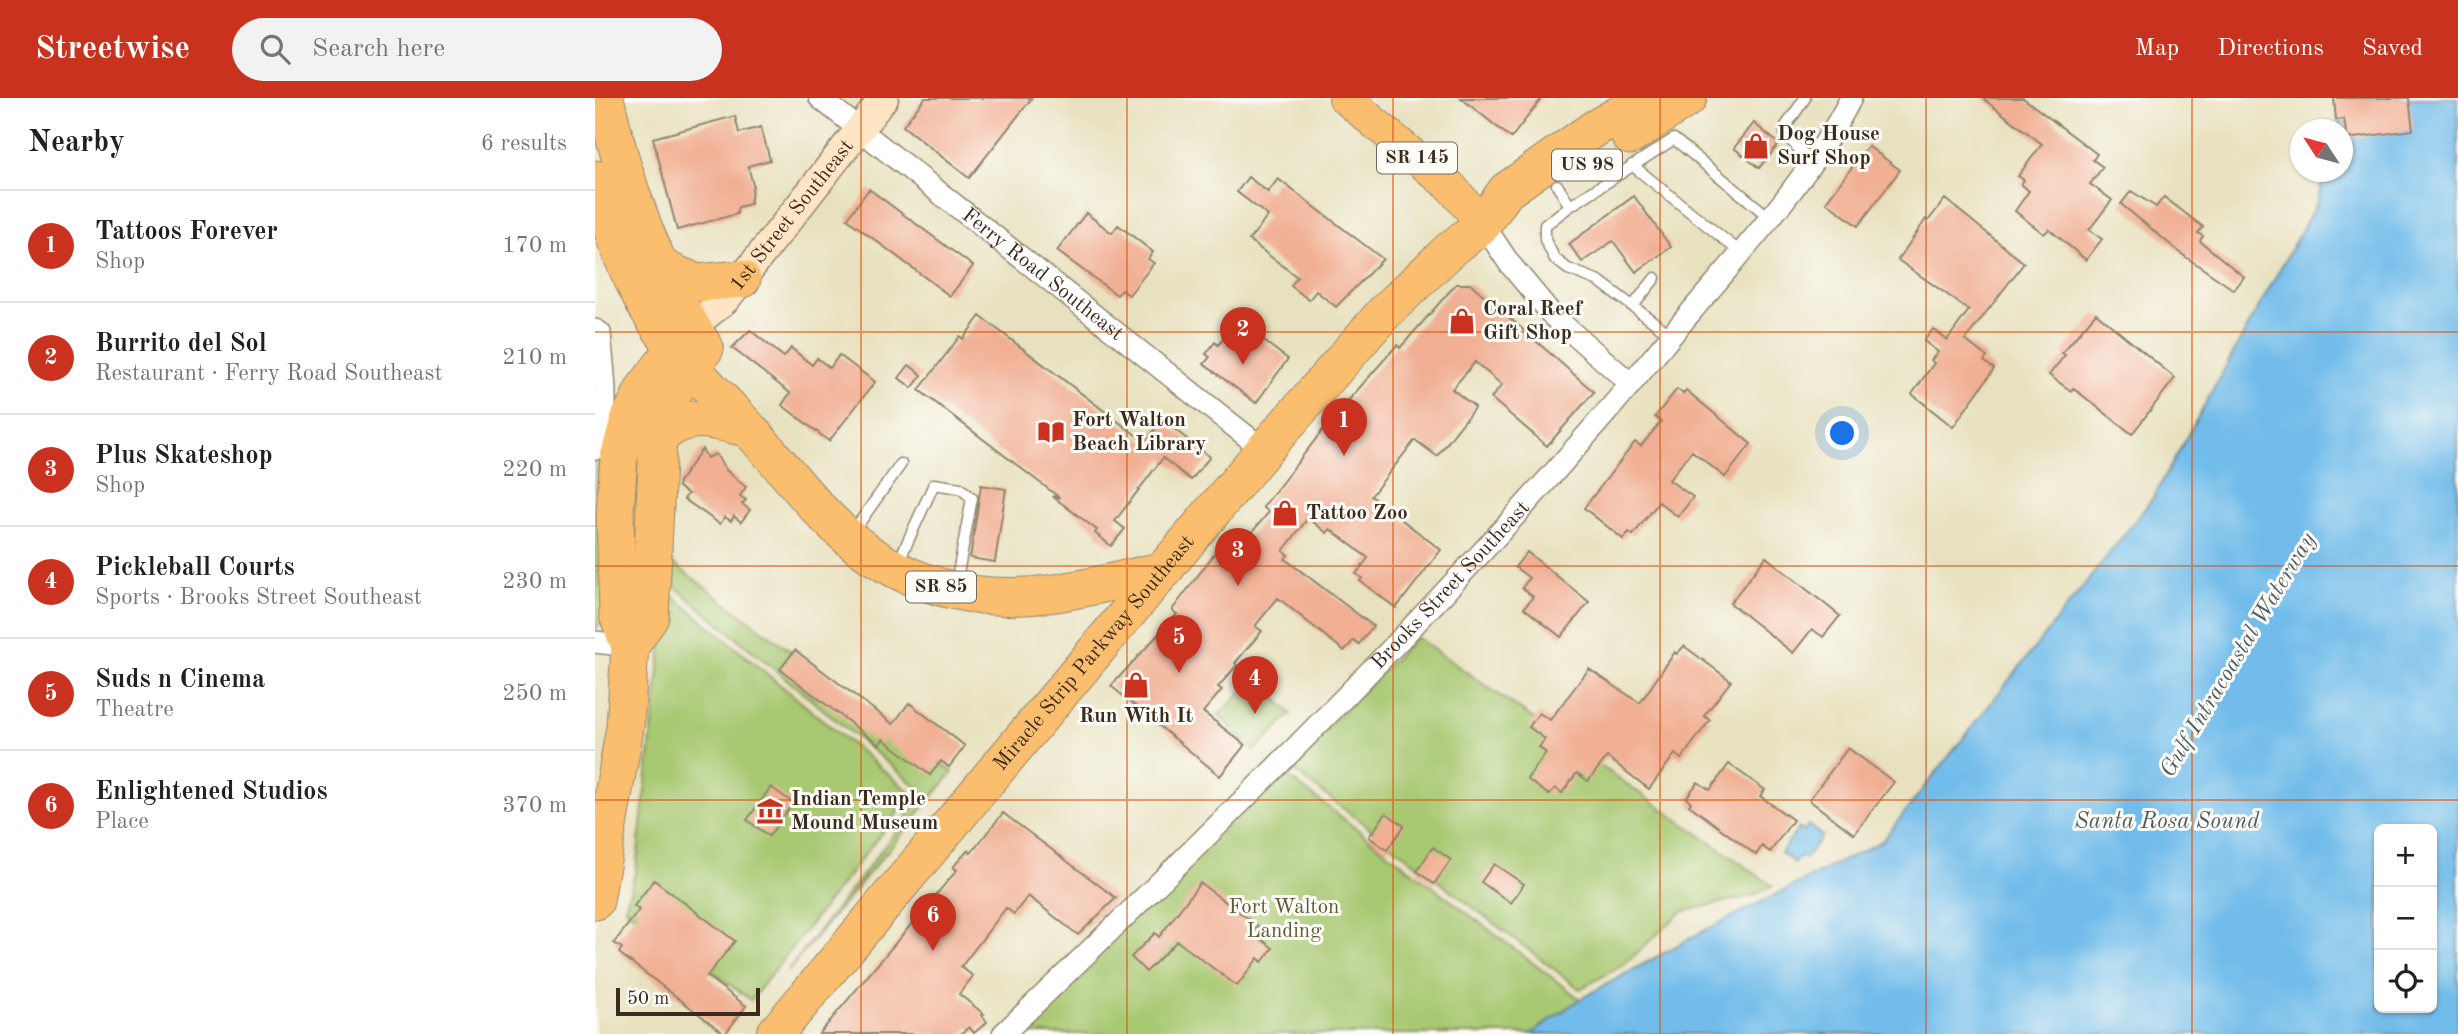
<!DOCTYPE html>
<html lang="en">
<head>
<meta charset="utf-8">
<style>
  body { margin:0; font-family:"Old Standard TT",serif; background:#f2f2f2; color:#202124 }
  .controls { position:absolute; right:21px; bottom:21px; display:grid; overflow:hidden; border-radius:10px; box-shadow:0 2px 5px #0004 }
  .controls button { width:63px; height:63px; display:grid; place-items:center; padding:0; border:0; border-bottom:2px solid #e0e0e0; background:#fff; color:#202124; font:35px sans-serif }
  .compass { position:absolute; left:1695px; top:21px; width:63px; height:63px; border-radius:50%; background:#fff; box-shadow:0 2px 5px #0004; rotate:306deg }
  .scale { position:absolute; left:21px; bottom:18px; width:144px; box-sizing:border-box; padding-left:7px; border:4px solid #3b2a1e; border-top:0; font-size:19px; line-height:24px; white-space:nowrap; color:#3b2a1e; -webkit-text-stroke:5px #fdfcf7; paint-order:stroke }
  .you { position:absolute; left:1248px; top:336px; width:24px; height:24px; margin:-18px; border:5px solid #fff; border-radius:50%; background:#1a73e8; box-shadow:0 0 0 10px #1a73e833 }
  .badge { display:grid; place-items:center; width:46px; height:46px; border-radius:50%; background:#c8321e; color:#fff; font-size:23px; font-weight:700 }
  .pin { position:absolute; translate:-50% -58px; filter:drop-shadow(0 2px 4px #0008) }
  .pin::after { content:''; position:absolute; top:37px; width:24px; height:21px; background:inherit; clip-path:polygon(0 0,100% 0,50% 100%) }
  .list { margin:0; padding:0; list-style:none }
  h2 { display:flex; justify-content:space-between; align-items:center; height:91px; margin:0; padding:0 28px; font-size:30px }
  h2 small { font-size:23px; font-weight:400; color:#757577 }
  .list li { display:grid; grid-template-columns:46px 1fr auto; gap:21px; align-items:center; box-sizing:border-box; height:112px; padding:0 28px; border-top:2px solid #e0e0e0 }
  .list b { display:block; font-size:26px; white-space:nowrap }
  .list p { margin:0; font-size:23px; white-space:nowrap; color:#757577 }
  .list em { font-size:23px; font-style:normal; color:#757577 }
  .icon { flex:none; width:38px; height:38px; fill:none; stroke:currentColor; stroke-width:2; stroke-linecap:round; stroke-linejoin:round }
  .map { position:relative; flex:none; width:1863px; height:936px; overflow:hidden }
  header { display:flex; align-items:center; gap:42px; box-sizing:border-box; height:98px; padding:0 35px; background:#c8321e; color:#fff }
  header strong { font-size:33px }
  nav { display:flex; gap:38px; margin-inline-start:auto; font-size:24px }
  .search { width:490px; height:63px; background:#f2f2f2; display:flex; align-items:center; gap:18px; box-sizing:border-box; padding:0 24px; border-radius:38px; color:#757577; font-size:26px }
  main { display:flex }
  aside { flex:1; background:#fff }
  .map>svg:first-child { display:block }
</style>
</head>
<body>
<header>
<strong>Streetwise</strong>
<div class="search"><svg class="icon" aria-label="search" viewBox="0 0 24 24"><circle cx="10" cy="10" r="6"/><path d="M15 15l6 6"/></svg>Search here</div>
<nav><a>Map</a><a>Directions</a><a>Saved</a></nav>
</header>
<main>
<aside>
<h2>Nearby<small>6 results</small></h2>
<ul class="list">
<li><span class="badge">1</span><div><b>Tattoos Forever</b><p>Shop</p></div><em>170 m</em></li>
<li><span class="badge">2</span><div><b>Burrito del Sol</b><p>Restaurant · Ferry Road Southeast</p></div><em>210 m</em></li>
<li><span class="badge">3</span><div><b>Plus Skateshop</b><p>Shop</p></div><em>220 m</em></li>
<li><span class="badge">4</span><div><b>Pickleball Courts</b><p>Sports · Brooks Street Southeast</p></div><em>230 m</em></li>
<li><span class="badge">5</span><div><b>Suds n Cinema</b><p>Theatre</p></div><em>250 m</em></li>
<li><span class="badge">6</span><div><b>Enlightened Studios</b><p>Place</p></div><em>370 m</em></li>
</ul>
</aside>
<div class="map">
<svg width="1863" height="936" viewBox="0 0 1863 936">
  <rect width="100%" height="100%" fill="#fdfcf7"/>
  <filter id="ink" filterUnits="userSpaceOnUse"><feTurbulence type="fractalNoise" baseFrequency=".0143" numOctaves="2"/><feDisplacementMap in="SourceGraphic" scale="14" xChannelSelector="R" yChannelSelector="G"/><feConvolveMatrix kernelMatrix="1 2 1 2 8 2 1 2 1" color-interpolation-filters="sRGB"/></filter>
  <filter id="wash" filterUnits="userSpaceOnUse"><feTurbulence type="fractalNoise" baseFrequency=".00686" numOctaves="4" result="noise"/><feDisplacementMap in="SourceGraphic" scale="28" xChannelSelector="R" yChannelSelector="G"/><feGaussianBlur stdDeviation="1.57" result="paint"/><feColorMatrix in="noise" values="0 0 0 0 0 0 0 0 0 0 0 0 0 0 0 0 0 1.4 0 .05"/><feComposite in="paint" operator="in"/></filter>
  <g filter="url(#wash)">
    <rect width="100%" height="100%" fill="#e8e1bf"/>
    <path fill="#a8c871" stroke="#727948" stroke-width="2" d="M12,340v181l-12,10v-168z
      M68,458l290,216 -166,200 133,-172 -2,-12 -245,-203 -10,3z
      M73,494l244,202 -161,206 -126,-92 11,-39z
      M821,539l357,249 -19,9 -73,17 -56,52 -45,25 -291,-222z
      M661,579l35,37 -37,37 -35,-36z
      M679,668l306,233 -49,35h-528z"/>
    <path fill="#71bcea" stroke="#567384" stroke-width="2" fill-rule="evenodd" d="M1751,0h112v936h-927l49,-35 120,-66 182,-92 271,-343 164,-296 8,-30h18v-42l-6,-1zM1784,731h53v179h-53z
      M1213,727l14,11 -17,23 -5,-3 -5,7 -14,-11 18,-24 5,4z"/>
    <g id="blocks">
      <path fill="#f1b094" d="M330,0h107l-63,80 -66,-52z
        M866,0h81l-31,40z
        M1387,0h41l74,56 -4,6 10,7 -13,17 22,16 -23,30 13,9 -16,21 -37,-31 -5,5 -29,-23 14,-20 -8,-7 3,-4 -6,-4 24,-32z
        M1739,0h75l4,32 -66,9 -3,-20 -8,1z
        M140,18l4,17 22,-6 9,33 -22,6 5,19 -3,19 -12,3 -1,7 -60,16 -24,-92z
        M1159,25l25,21 -20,24 -25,-20z
        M1273,48l32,24 -42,56 -32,-24z
        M653,79l20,15 10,-13 105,80 -47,48 -20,-16 -7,9 -18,-14 6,-9 -48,-37 19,-24 -31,-24z
        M274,91l104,77 -23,30 -103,-77z
        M1536,93l25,16 8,-10 39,30 -5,6 5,3 -3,5 44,36 -10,13 -51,-35 -62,-51z
        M1039,98l37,51 -35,25 -23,-31 -31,21 -13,-18z
        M1350,101l79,64 -59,77 22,17 -3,4 10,8 -41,58 -41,-33 22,-31 -3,-3 7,-8 -14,-11 9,-12 14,11 22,-30 -71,-50 28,-41 2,2z
        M491,115l26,20 6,-8 35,27 -5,7 6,4 -25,32 -7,-5 -5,5 -60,-44z
        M861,186h15l123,108 -47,54 -56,-48 11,-13 -27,-23 -23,27 23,18 -38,49 -22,-16 -44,56 70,54 -45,58 -36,-27 2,-3 -6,-4 12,-16 -38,-29 -3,4 -19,-15 -25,33 5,4 -3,4 88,67 -14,18 -5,-4 -10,11 -66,-53 -23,28 7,5 -27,32 2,2 -19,22 4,3 -19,22 42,33 -25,31 -109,-90 66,-72 -5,-4 46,-61 8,7 4,-5 4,3 35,-42 -6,-5 63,-81 71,-81 3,3z
        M1501,215l79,65 -43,56 -59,-46 -2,3 -22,-16 16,-20 -3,-2z
        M385,218l165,126 14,-18 3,2 3,-4 45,35 -19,23 -28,-22 -48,63 10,8 -14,17 -16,-13 2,-3 -45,-34 8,2 -141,-108 41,-54 3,3z
        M650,229l43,32 -32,44 -52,-39 6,-7 -4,-3 9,-12 3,3 10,-12 8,6z
        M155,232l34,27 7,-9 21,17 5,-7 13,10 9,-13 36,27 -46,59 -47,-36 8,-12 -58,-45z
        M314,267l13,10 -10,13 -13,-10z
        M1082,291l6,5 3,-4 65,54 -26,33 -33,-26 -23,29 24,17 -15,20 -19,-15 -26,33 -4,-3 -6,7 -39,-31 51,-66 6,4 20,-24 -6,-5z
        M107,351l5,9 9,-4 10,16 20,17 -6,9 6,4 -4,4 8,6 -9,12 -7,-6 -3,5 -6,-4 -5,7 -36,-25 4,-5 -10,-7 1,-5z
        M386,387l25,4 -11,73 -25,-4z
        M932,454l62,50 -28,35 -37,-29 9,-11 -11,-9 7,-10 -14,-11z
        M1171,459l74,59 -17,21 -11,-8 -19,24 -63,-50z
        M1089,548l47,35 -27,35 6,4 -29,39 -6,-5 -26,35 -42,-32 -19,24 -11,-8 -15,20 -7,-5 -6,7 -22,-16 19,-26 -7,-6 6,-8 -16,-12 10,-14 11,7 39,-51 51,34 35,-51 2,2z
        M200,552l98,74 16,-21 56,43 -16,21 -8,-6 -11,14 -47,-36 -4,6 -99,-76z
        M1253,650l46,34 -40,52 -45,-34z
        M1134,666l36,26 -5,6 33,24 -23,32 -8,-6 -6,9 -67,-50 2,-3 -5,-4 12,-16 12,8z
        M176,689l22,16 -24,33 -22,-16z
        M408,715l113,85 -38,37 -50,-39 -14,18 -8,-6 -45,59 12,9 -14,18 25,20 -2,1 5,7 -13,11 -5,-6 -8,7h-142l138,-164 -4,-3 15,-17 3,3z
        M791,715l18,13 -17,24 -18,-13z
        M838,749l18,13 -17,24 -17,-13z
        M899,766l30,20 -13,19 -30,-21z
        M59,782l81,61 -28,35 39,30 -21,28 -106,-81 3,-5 -8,-5 25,-33 -5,-4z
        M605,785l58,43 -5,7 20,15 -11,14 -4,-4 -21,28 -60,-45 -31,31 -15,-15 24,-24 4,4z"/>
    </g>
  </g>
  <g filter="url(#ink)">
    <use href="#blocks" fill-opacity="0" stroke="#92866e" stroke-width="2"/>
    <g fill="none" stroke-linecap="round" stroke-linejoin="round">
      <g stroke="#92866e" stroke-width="13">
        <path id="lane" d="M1210,0l-19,28 -1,8 27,29
          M1037,67l108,87
          M962,87l13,21 104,-67 95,78
          M975,108l-25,19v15l10,19 13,10 31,12 72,54
          M1038,208l22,-28
          M257,435l49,-69
          M302,467l37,-81 26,4 12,10 -16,86"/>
      </g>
      <g stroke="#92866e" stroke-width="24">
        <g id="street">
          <path id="s1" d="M225,0l444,352"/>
          <path d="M888,126l26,39 44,53 78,68"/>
          <path d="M0,232l5,3c3,38 12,81 -5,116"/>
          <path d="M0,544l35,4"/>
          <path id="s2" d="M408,936c232,-222 463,-450 668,-698 62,-76 135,-150 180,-238"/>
        </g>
      </g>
      <g stroke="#92866e" stroke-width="31">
        <g id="secondary">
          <path id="s3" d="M96,230l35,-29 158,-201"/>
        </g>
      </g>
      <g stroke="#92866e" stroke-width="34">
        <path id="primary" d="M750,0l106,89 32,37"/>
      </g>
      <g stroke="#92866e" stroke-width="39">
        <g id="highway">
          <path d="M10,0c18,83 52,180 100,250"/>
          <path d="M1035,38l58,-38"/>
          <path d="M0,81c13,41 28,85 49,123 24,44 59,79 93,114 74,78 112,156 230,177 67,12 133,-9 198,-23"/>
          <path d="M67,170l35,15 45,-4"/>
          <path d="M63,340c29,-28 52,-18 89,-10"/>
          <path d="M35,548l20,-29 8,-179 15,-46 32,-44"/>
          <path d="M0,803l30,-174 5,-81 -12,-31 -3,-103 4,-54 10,-38 15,-31 46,-61"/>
          <path id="s4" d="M180,936l489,-584 120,-137 66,-63 33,-26 23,-33 88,-62 54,-31"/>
        </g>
      </g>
      <use href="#lane" stroke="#fff" stroke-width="10"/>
      <use href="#street" stroke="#fff" stroke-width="21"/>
      <use href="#secondary" stroke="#fde5c5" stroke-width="28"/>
      <use href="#primary" stroke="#fabe6e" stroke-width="32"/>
      <use href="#highway" stroke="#fabe6e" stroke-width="37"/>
    </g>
  </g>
  <path fill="none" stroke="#d7540e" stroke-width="2" stroke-opacity="0.55" d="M266,0v936M532,0v936M798,0v936M1065,0v936M1331,0v936M1597,0v936M0,234h1863M0,468h1863M0,702h1863"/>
  <defs>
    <g id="shop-bare" transform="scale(2.1)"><path d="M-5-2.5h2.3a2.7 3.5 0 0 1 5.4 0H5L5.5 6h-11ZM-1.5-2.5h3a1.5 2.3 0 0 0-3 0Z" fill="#c8321e" stroke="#fdfcf7" stroke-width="2.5" paint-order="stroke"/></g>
    <g id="library-bare" transform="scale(2.1)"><path d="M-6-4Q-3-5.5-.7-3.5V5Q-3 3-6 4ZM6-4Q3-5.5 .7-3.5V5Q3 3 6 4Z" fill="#c8321e" stroke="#fdfcf7" stroke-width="2.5" paint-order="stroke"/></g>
    <g id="museum-bare" transform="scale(2.1)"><path d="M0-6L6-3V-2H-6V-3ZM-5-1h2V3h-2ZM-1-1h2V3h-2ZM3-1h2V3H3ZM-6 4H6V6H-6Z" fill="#c8321e" stroke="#fdfcf7" stroke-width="2.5" paint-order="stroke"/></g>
  </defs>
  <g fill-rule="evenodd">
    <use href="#shop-bare" x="1161" y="48"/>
    <use href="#shop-bare" x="867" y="223"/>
    <use href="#library-bare" x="456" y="334"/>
    <use href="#shop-bare" x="690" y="415"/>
    <use href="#shop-bare" x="541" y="587"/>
    <use href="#museum-bare" x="175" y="713"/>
  </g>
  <g text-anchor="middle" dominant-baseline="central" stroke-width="6" stroke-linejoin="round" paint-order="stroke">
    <g fill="#fdfcf7" stroke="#75695f" stroke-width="2">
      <rect x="782" y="44.5" width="80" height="31" rx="5"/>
      <rect x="957" y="51.5" width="70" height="31" rx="5"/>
      <rect x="311" y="473.5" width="70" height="31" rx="5"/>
    </g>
    <g font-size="19" font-weight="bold" fill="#3b2a1e">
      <text x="822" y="60">SR 145</text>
      <text x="992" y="67">US 98</text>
      <text x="346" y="489">SR 85</text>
    </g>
    <g font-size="21" font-weight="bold" fill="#3b2a1e" stroke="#fdfcf7" text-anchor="start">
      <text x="1182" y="36">Dog House<tspan x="1182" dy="24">Surf Shop</tspan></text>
      <text x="888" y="211">Coral Reef<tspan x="888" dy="24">Gift Shop</tspan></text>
      <text x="477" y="322">Fort Walton<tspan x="477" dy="24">Beach Library</tspan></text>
      <text x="711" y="415">Tattoo Zoo</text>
      <text x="541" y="618" text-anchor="middle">Run With It</text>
      <text x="196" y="701">Indian Temple<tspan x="196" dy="24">Mound Museum</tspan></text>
    </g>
    <g font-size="21" fill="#3b2a1e" stroke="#fdfcf7">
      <text stroke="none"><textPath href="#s3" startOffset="152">1st Street Southeast</textPath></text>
      <text stroke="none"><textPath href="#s1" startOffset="284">Ferry Road Southeast</textPath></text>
      <text stroke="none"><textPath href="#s2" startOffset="634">Brooks Street Southeast</textPath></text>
      <text stroke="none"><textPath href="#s4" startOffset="497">Miracle Strip Parkway Southeast</textPath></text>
    </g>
    <g font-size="21" fill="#5c5937" stroke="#fdfcf7">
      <text x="689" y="809">Fort Walton<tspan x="689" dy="24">Landing</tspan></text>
    </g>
    <g font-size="23" font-style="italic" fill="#4e5d65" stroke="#fdfcf7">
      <text transform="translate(1643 557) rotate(-59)">Gulf Intracoastal Waterway</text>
      <text x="1572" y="723">Santa Rosa Sound</text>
    </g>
  </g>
</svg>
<div class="controls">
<button>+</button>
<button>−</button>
<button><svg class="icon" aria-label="locate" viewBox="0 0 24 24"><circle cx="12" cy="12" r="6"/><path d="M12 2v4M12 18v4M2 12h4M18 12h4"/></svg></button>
</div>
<svg class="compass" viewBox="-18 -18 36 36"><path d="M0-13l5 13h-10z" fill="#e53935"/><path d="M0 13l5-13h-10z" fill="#757577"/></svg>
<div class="scale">50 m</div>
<div class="you"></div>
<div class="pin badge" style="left:749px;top:358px">1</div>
<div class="pin badge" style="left:648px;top:267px">2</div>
<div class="pin badge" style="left:643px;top:488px">3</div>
<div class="pin badge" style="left:660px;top:616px">4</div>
<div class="pin badge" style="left:584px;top:575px">5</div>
<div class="pin badge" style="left:338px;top:853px">6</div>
</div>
</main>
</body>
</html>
